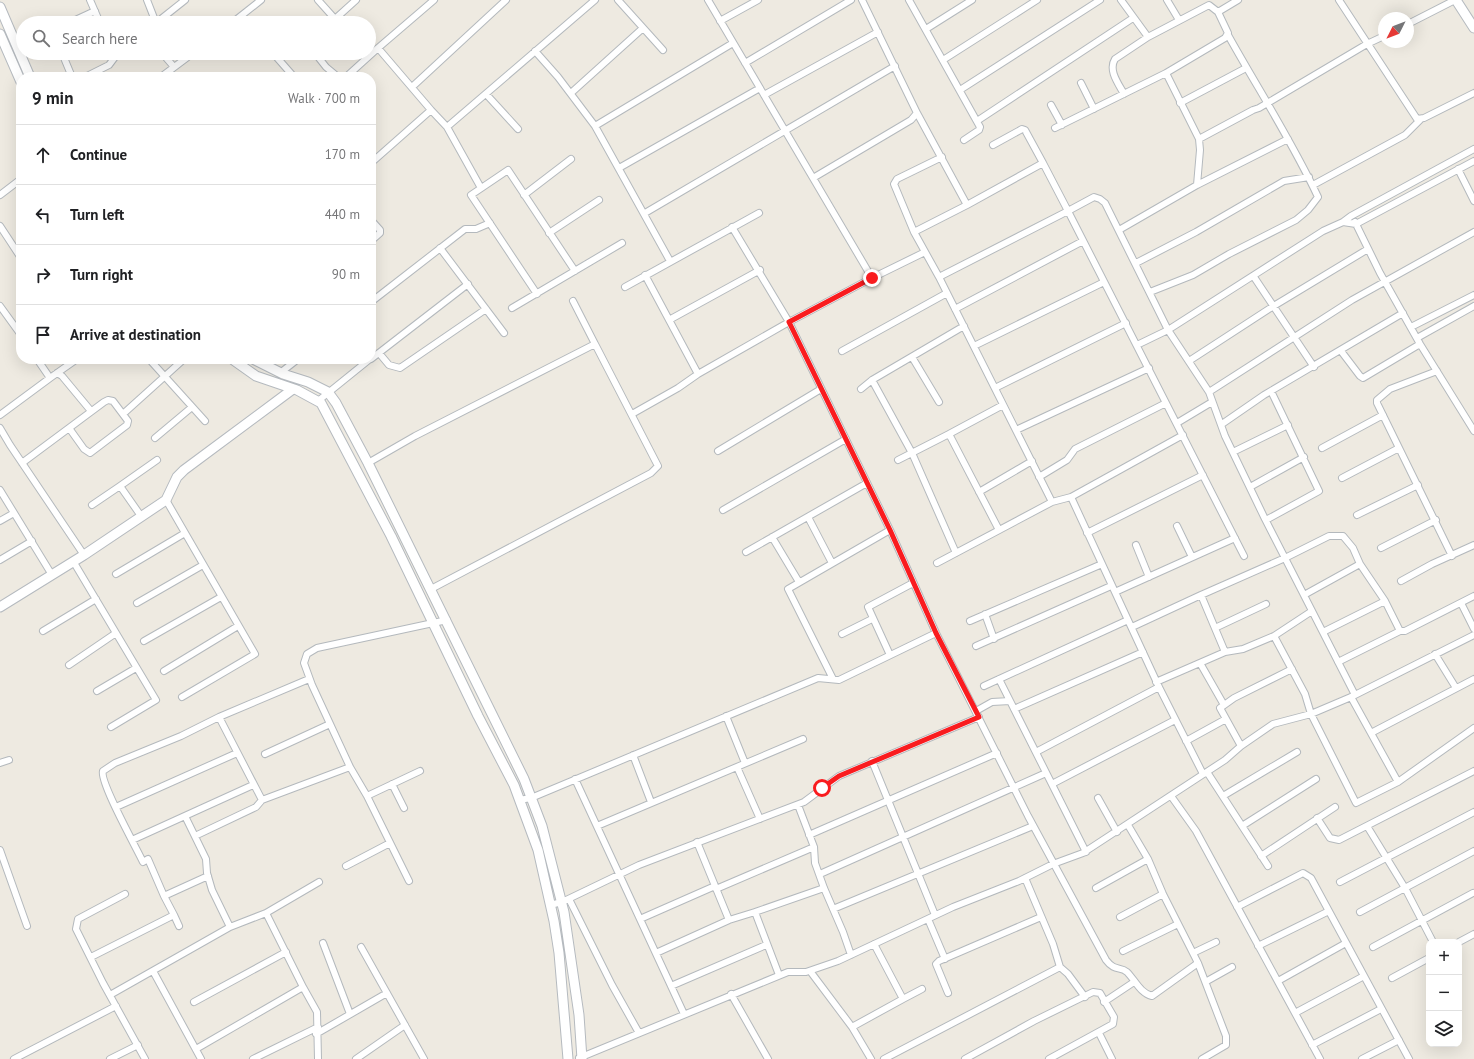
<!DOCTYPE html>
<html lang="en">
<head>
<meta charset="utf-8">
<style>
  body { margin:0; font-family:"PT Sans",sans-serif; background:#f6f6f6; color:#202124 }
  .controls { position:absolute; right:12px; bottom:12px; display:grid; overflow:hidden; border-radius:8px; box-shadow:0 4px 16px #0002 }
  .controls button { width:36px; height:36px; display:grid; place-items:center; padding:0; border:0; border-bottom:1px solid #e0e0e0; background:#fff; color:#202124; font:20px sans-serif }
  .compass { position:absolute; left:1378px; top:12px; width:36px; height:36px; border-radius:50%; background:#fff; box-shadow:0 4px 16px #0002; rotate:228deg }
  .stop { position:absolute; width:12px; height:12px; margin:-9px; border:3px solid #f91c1f; border-radius:50%; background:#fff }
  .stop.end { background:#f91c1f; border-color:#fff; box-shadow:0 1px 4px #0008 }
  .list { margin:0; padding:0; list-style:none }
  h2 { display:flex; justify-content:space-between; align-items:center; height:52px; margin:0; padding:0 16px; font-size:17px }
  h2 small { font-size:13px; font-weight:400; color:#757577 }
  .list li { display:grid; grid-template-columns:26px 1fr auto; gap:12px; align-items:center; box-sizing:border-box; height:60px; padding:0 16px; border-top:1px solid #e0e0e0 }
  .list b { display:block; font-size:15px; white-space:nowrap }
  .list em { font-size:13px; font-style:normal; color:#757577 }
  .icon { flex:none; width:22px; height:22px; fill:none; stroke:currentColor; stroke-width:2; stroke-linecap:round; stroke-linejoin:round }
  .map { position:relative; flex:none; width:1474px; height:1059px; overflow:hidden }
  .search { position:absolute; background:#fff; box-shadow:0 4px 16px #0002; left:16px; top:16px; width:360px; height:44px; display:flex; align-items:center; gap:10px; box-sizing:border-box; padding:0 14px; border-radius:22px; color:#757577; font-size:15px }
  .panel { position:absolute; background:#fff; box-shadow:0 4px 16px #0002; left:16px; top:72px; width:360px; height:292px; border-radius:16px }
  .map>svg:first-child { display:block }
</style>
</head>
<body>
<div class="map">
<svg width="1474" height="1059" viewBox="0 0 1474 1059">
  <rect width="100%" height="100%" fill="#eeeae1"/>
  <g fill="none" stroke-linecap="round" stroke-linejoin="round">
    <g stroke="#b4b9bd" stroke-width="8">
      <path id="street" d="M90,0l10,23
        M147,0l9,23
        M318,0l17,19 -5,4
        M618,0l45,50
        M708,0l164,278
        M909,0l71,127 -1,3 -15,10
        M1121,0l27,37 61,-32 9,7 10,21 -3,5 -59,35 33,66 1,11 -3,35
        M1167,0l12,20
        M1339,0l78,119 7,-1 50,-25
        M1218,12l20,-12
        M241,17l5,6
        M335,19l21,-19
        M720,21l38,-21
        M69,23l26,-12
        M156,23l29,-23
        M232,23l29,-23
        M1408,24l47,-24
        M926,29l46,-29
        M378,48l56,-48
        M535,51l23,26 37,49 75,135
        M62,53l10,24
        M162,53l12,14
        M273,53l21,24
        M315,53l11,14 12,10
        M943,60l94,-60
        M745,63l106,-63
        M85,77l24,-12 9,-12
        M161,77l32,-24
        M346,77l32,-29 53,62
        M1081,83l13,26
        M412,87l94,-87
        M960,90l140,-90
        M571,93l72,-65
        M486,94l32,35
        M1124,94c-6,-11 -16,-24 -9,-35l33,-22
        M764,95l114,-63
        M1180,103l66,-35
        M1051,105l11,20
        M917,113l50,92 76,-42 -18,-33 -3,-1 -29,16
        M977,121l156,-103
        M595,126l138,-83
        M447,127l34,61
        M1055,128l111,-55
        M1199,139l54,-29 6,-2 108,-64 17,-8
        M1474,149l-123,67 -8,6 13,2 118,-63
        M942,157l-45,22 -3,5 20,48 25,45 129,-66 -25,-48
        M371,163l60,-53 16,17 148,-127
        M619,168l141,-80
        M1458,169l16,32
        M813,178l98,-58 6,-7 -55,-113
        M1313,185l92,-50 15,-15
        M0,195l21,-16
        M524,195l47,-36
        M645,213l250,-147
        M371,220l9,10v3l-9,8
        M1355,222l25,51 40,71 54,87
        M0,226l21,32
        M732,227l57,95 101,208 46,103 92,183 78,144c9,12 14,6 21,12 8,8 13,21 25,24l46,-33
        M1119,230l78,-45 91,-46
        M914,232l53,-27
        M549,233l50,-33
        M440,248l64,85
        M1136,263l60,-31 88,-51 25,-4
        M645,275l53,99
        M939,277l113,225
        M1254,277l60,90
        M625,287l134,-74
        M1150,292l43,-17 36,-21 67,-34 12,-10 10,-13c-26,-56 -60,-108 -90,-162
        M537,294l-66,-99 37,-25 67,101
        M371,302l94,-73h11l14,-6
        M0,306l21,29
        M512,308l110,-65
        M955,309l128,-68
        M669,320l91,-50
        M1411,327l63,-32
        M1417,338l57,-32
        M1137,345l31,-15 155,-99 20,-9
        M974,346l130,-64
        M842,351l105,-58
        M1341,351l19,25 3,2 57,-34
        M379,353l10,12 11,3 86,-59
        M912,357l27,45
        M37,359l13,19 27,-19
        M149,359l56,62
        M371,359l97,-75
        M1189,361l83,-54 96,-58
        M1437,371l-47,18 -13,11v3l75,153
        M57,373l5,3 29,35
        M280,373l18,-14
        M872,380l40,73 44,100
        M995,388l131,-65
        M861,389l11,-9 92,-54
        M1209,392l143,-92 122,-68
        M318,401l52,-42
        M123,414l61,-55
        M632,414l46,-26 20,-14 91,-52 83,-44 53,-26
        M0,415l50,-37
        M1177,423l35,-21
        M1222,424l42,-29 139,-82
        M0,428l10,17 74,110
        M1016,430l133,-62
        M155,438l37,-31
        M1322,448l61,-33
        M718,451l103,-62
        M1233,452l55,-27
        M898,460l51,-26
        M22,463l82,-61 4,-2 5,1 15,20 -1,4 -37,28 -6,-4 -15,-21
        M368,463l47,-27 180,-92 -22,-43
        M1039,477l28,-17 8,-11 91,-46
        M1342,478l57,-30
        M1250,487l54,-30
        M0,490l52,85
        M979,492l53,-31
        M1071,497l112,-62
        M166,500l89,154 -73,43
        M92,505l28,-19
        M723,510l123,-71
        M1357,515l61,-30
        M141,516l-21,-30 37,-26
        M808,517l24,46
        M1266,520l53,-29 -48,-100
        M0,521l14,-8
        M1177,526l15,31
        M999,530l-50,-96 54,-29
        M1087,533l116,-58
        M772,537l27,45
        M1136,545l13,32
        M1381,548l55,-28
        M746,552l121,-69
        M1244,556l-176,-345 26,-14 6,2 5,4 63,127 41,62 16,44 40,83 90,176
        M0,560l32,-19
        M73,561l83,139 -45,27
        M937,563l115,-61 19,-5 88,190 44,87
        M116,574l69,-41
        M1401,581l31,-17 42,-19
        M431,589l220,-116 7,-7 -63,-122
        M1115,592l120,-54
        M1201,595l84,-37 44,-22h14l10,12 7,16 -56,31
        M137,603l66,-38
        M1461,603l13,26
        M1312,611l-38,25 31,58 6,20 45,89 42,-21 76,-54
        M985,614l9,25
        M970,621l132,-57
        M1132,627l69,-32 24,57
        M1215,628l51,-24
        M43,631l53,-32
        M1400,631h5l69,-35
        M1323,632l62,-31 -25,-37
        M842,634l30,-15
        M144,641l77,-44
        M976,646l135,-60
        M1435,654l21,34
        M890,655l-22,-48 45,-24
        M1338,662l62,-31 -15,-30
        M1200,663l24,42
        M69,665l47,-32
        M164,671l74,-45
        M833,679l-45,-90 102,-59
        M999,679l87,173
        M1156,682l69,-30 18,-3 31,-13
        M984,686l144,-66
        M97,691l39,-23
        M1351,697l47,85
        M1014,709l129,-57
        M976,711l16,-9 18,-1
        M726,716l19,47
        M219,717l43,83 88,-33 -38,-82 -8,-22 3,-9 10,-6 130,-28
        M1371,733l103,-54
        M1186,741l40,-22
        M1241,746l-21,-38 14,-10 58,-29
        M1036,752l123,-65
        M265,754l65,-30
        M633,755l18,47
        M872,761l63,154
        M0,763l9,-3
        M350,767l17,29 42,85
        M737,767l23,52
        M1207,772l61,94
        M575,779l109,235
        M392,784l12,24
        M1052,784l123,-64
        M367,796l53,-25
        M1171,796l25,35 124,228
        M1223,796l74,-44
        M1098,798l19,34
        M519,800l12,-2 287,-120 21,2 97,-47
        M798,805l16,42 1,16 9,25 19,44 8,23
        M116,807l121,-54
        M185,816l21,43 1,14 5,17 18,37 36,-14 37,74 -107,62
        M1317,818l13,20 9,2 135,-69
        M1128,825l20,34 15,35 35,69 28,73v9l-24,14
        M597,826l206,-87
        M1242,826l74,-47
        M1367,826l38,62 28,54
        M809,835l188,-82
        M195,836l61,-29 6,-7
        M132,840l121,-55
        M0,850l27,76
        M1261,856l74,-49
        M346,866l44,-23
        M820,874l226,-101
        M1025,878l28,66 7,23 8,7 17,23
        M1340,882l134,-70
        M1096,888l52,-29
        M716,889l98,-42
        M125,894l-47,25 -2,10 27,54 42,76
        M164,896l-16,-37 -5,3c-6,-13 -44,-81 -40,-91l12,-8 66,-27 38,-19 90,-38
        M569,899l43,86 27,48
        M550,905l12,-3 77,-37 165,-63 35,-26 140,-59
        M1237,907l66,-34 8,5 98,181
        M833,909l200,-83
        M1360,912l114,-61
        M266,913l53,-31
        M174,915l5,11
        M1120,917l43,-23
        M640,919l75,-33
        M928,919l17,40
        M729,920l26,-8
        M1459,942l15,-8
        M323,943l27,71
        M1258,946l71,-35
        M361,947l63,112
        M1373,947l100,-54
        M1123,951l55,-27
        M656,953l73,-33 -32,-78
        M1193,953l23,-11
        M91,957l83,-42 -10,-19 44,-20
        M153,971l48,88
        M810,971l42,56 19,32
        M779,975l-24,-63 69,-24
        M1392,978l37,-20
        M1207,981l25,-14
        M1278,981l68,-38
        M671,986l95,-41
        M303,987l14,25 1,47
        M948,993l-12,-29 3,-3 102,-44
        M731,994l37,65
        M110,995l120,-68
        M903,999l19,-10
        M194,1002l92,-50
        M1104,1002l30,-20
        M1295,1013l69,-37
        M852,1027l51,-28 -29,-55
        M1099,1033l13,26
        M316,1034l71,-41
        M1312,1045l69,-36
        M579,1058l209,-86h18l32,-11 115,-54 66,-26 34,-17 30,-11 142,-93 16,-14 32,-22 38,-10 40,-17 123,-62
        M14,1059l102,-53
        M110,1059l28,-14
        M253,1059l65,-32
        M356,1059l49,-34
        M884,1059l176,-92
        M965,1059l69,-38 59,-29 7,1 14,24 -1,7 -64,35
        M1362,1059l37,-19"/>
    </g>
    <g stroke="#b5babf" stroke-width="11">
      <path id="secondary" d="M1456,0l18,28
        M0,7l30,70
        M0,34l21,48
        M232,359l24,17 41,14 24,13 70,133 87,180 36,69 24,65 16,71 5,32 9,106
        M253,359l30,15 25,8 20,10 8,11 32,60 156,316 18,47 22,86 15,103 3,44
        M0,607l84,-52 82,-55 11,-23 7,-7 109,-81"/>
    </g>
    <use href="#street" stroke="#fff" stroke-width="6"/>
    <use href="#secondary" stroke="#fff" stroke-width="9"/>
  </g>
  <g fill="none" stroke-linecap="round" stroke-linejoin="round">
    <path stroke="#f91c1f" stroke-width="5" d="M822,788l17,-12 140,-59 -43,-84 -46,-103 -101,-208 83,-44"/>
  </g>
</svg>
<div class="controls">
<button>+</button>
<button>−</button>
<button><svg class="icon" aria-label="layers" viewBox="0 0 24 24"><path d="M12 4l9 5-9 5-9-5zM3 14l9 5 9-5"/></svg></button>
</div>
<svg class="compass" viewBox="-18 -18 36 36"><path d="M0-13l5 13h-10z" fill="#e53935"/><path d="M0 13l5-13h-10z" fill="#757577"/></svg>
<div class="stop" style="left:822px;top:788px"></div>
<div class="stop end" style="left:872px;top:278px"></div>
<div class="search"><svg class="icon" aria-label="search" viewBox="0 0 24 24"><circle cx="10" cy="10" r="6"/><path d="M15 15l6 6"/></svg>Search here</div>
<section class="panel">
<h2>9 min<small>Walk · 700 m</small></h2>
<ul class="list">
<li><svg class="icon" aria-label="ahead" viewBox="0 0 24 24"><path d="M12 20V5M6 11l6-6 6 6"/></svg><div><b>Continue</b></div><em>170 m</em></li>
<li><svg class="icon" aria-label="left" viewBox="0 0 24 24"><path d="M17 20v-9H6M10 6l-5 5 5 5"/></svg><div><b>Turn left</b></div><em>440 m</em></li>
<li><svg class="icon" aria-label="right" viewBox="0 0 24 24"><path d="M7 20v-9h11M14 6l5 5-5 5"/></svg><div><b>Turn right</b></div><em>90 m</em></li>
<li><svg class="icon" aria-label="arrive" viewBox="0 0 24 24"><path d="M6 21V4h12l-3 4 3 4H6"/></svg><div><b>Arrive at destination</b></div></li>
</ul>
</section>
</div>
</body>
</html>
